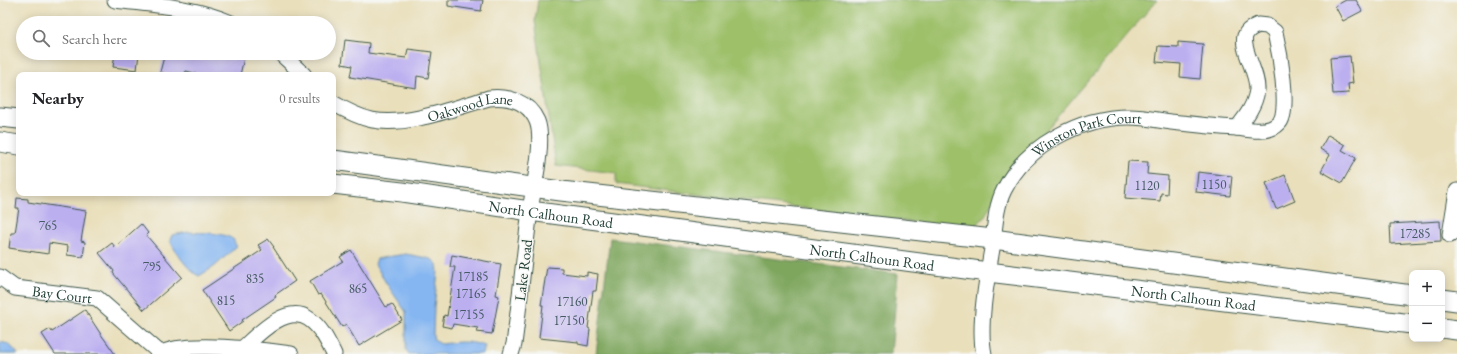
<!DOCTYPE html>
<html lang="en">
<head>
<meta charset="utf-8">
<style>
  body { margin:0; font-family:"EB Garamond",serif; background:#f2f2f2; color:#202124 }
  .controls { position:absolute; right:12px; bottom:12px; display:grid; overflow:hidden; border-radius:8px; box-shadow:0 2px 10px #0003 }
  .controls button { width:36px; height:36px; display:grid; place-items:center; padding:0; border:0; border-bottom:1px solid #e0e0e0; background:#fff; color:#202124; font:20px sans-serif }
  .list { margin:0; padding:0; list-style:none }
  h2 { display:flex; justify-content:space-between; align-items:center; height:52px; margin:0; padding:0 16px; font-size:17px }
  h2 small { font-size:13px; font-weight:400; color:#757577 }
  .icon { flex:none; width:22px; height:22px; fill:none; stroke:currentColor; stroke-width:2; stroke-linecap:round; stroke-linejoin:round }
  .map { position:relative; flex:none; width:1457px; height:354px; overflow:hidden }
  .search { position:absolute; background:#fff; box-shadow:0 2px 10px #0003; left:16px; top:16px; width:320px; height:44px; display:flex; align-items:center; gap:10px; box-sizing:border-box; padding:0 14px; border-radius:22px; color:#757577; font-size:15px }
  .panel { position:absolute; background:#fff; box-shadow:0 2px 10px #0003; left:16px; top:72px; width:320px; height:124px; border-radius:8px }
  .map>svg:first-child { display:block }
</style>
</head>
<body>
<div class="map">
<svg width="1457" height="354" viewBox="0 0 1457 354">
  <rect width="100%" height="100%" fill="#f6f6f2"/>
  <filter id="ink" filterUnits="userSpaceOnUse"><feTurbulence type="fractalNoise" baseFrequency=".025" numOctaves="2"/><feDisplacementMap in="SourceGraphic" scale="8" xChannelSelector="R" yChannelSelector="G"/><feConvolveMatrix kernelMatrix="1 2 1 2 8 2 1 2 1" color-interpolation-filters="sRGB"/></filter>
  <filter id="wash" filterUnits="userSpaceOnUse"><feTurbulence type="fractalNoise" baseFrequency=".012" numOctaves="4" result="noise"/><feDisplacementMap in="SourceGraphic" scale="16" xChannelSelector="R" yChannelSelector="G"/><feGaussianBlur stdDeviation="0.9" result="paint"/><feColorMatrix in="noise" values="0 0 0 0 0 0 0 0 0 0 0 0 0 0 0 0 0 1.4 0 .05"/><feComposite in="paint" operator="in"/></filter>
  <g filter="url(#wash)">
    <rect width="100%" height="100%" fill="#e9dfbb"/>
    <path fill="#9dc069" stroke="#5e7e4e" d="M538,0h619l-151,177c-3,6 -7,11 -10,17 -7,14 -12,31 -30,35l-350,-45v-11l-60,-7 -21,-145z"/>
    <path fill="#7ea65d" stroke="#4e7248" d="M610,238l288,36 -7,80h-295z"/>
    <path fill="#85b6f1" stroke="#527a92" d="M189,232c11,1 37,0 45,8 0,1 2,6 3,6l-23,21 -15,9c-10,-4 -26,-27 -29,-36l2,-5z
      M406,254l21,4 6,2 4,4 1,8 -4,35 -1,28 1,5 7,4c18,-2 26,-4 44,2l-2,8h-74l-3,-4v-38l-20,-29 -11,-19 2,-5 9,-2z
      M0,342l9,2 9,10h-18z"/>
    <g id="blocks">
      <path fill="#bbaff0" d="M448,0h35l-2,11 -33,-5z
        M1346,0h10l6,11 -19,10 -8,-15z
        M345,40l24,3 -1,10 38,5 2,-9 24,3 -4,26 -11,-2 -1,12 -66,-11 2,-11 -10,-2z
        M1178,42l25,2 -3,35 -20,-2 1,-13 -25,-2 2,-16 20,1z
        M115,53h24l-2,17 -24,-3z
        M165,53h61l18,5 -4,17h-38l-16,-4 -2,4h-14l-10,-3z
        M1350,56l3,27 -5,1 1,9 -16,1 -3,-36z
        M1328,135l17,10 -3,5 14,8 -14,25 -21,-12 9,-16 -10,-6z
        M1128,161l20,1 -1,12 21,2 -1,18 -6,-1 -1,8 -35,-3z
        M1198,172l34,4 -2,20 -34,-4z
        M1285,175l10,26 -19,8 -10,-26z
        M17,198l11,1v3l58,9 -5,30 4,1 -2,15 -16,-2 1,-9 -19,-3 -1,11 -39,-6 2,-15h4l4,-25h-3z
        M1440,221l1,20 -50,3 -1,-20z
        M141,224l7,9 -2,2 36,42 -38,33 -31,-37 1,-2 -15,-18 13,-10 3,4z
        M268,239l6,8h-1l22,34 -20,14 1,2 -34,23 1,1 -14,10 -27,-41 60,-40 -4,-5z
        M351,250l35,57 6,-3 10,16 -43,26 -13,-22 -4,3 -21,-33 -3,1 -8,-14 33,-20 -3,-4z
        M452,255l49,9 -5,31 3,1 -7,38 -15,-2 1,-4 -25,-4 -1,4 -10,-2 2,-11 3,1 8,-49h-5z
        M547,267l15,1v5l25,3v-4l11,2 -2,17h-3l-5,37 2,1 -2,17 -10,-2v-2l-39,-4 4,-33h-2z
        M85,310l15,23 15,21h-60l-13,-20 8,-5 2,3z"/>
    </g>
  </g>
  <g filter="url(#ink)">
    <use href="#blocks" fill-opacity="0" stroke="#3d5548" stroke-width="1"/>
    <g fill="none" stroke-linecap="round" stroke-linejoin="round">
      <g stroke="#3d5548" stroke-width="17">
        <g id="minor">
          <path d="M115,0c40,5 79,7 116,23"/>
          <path d="M1258,25l9,1 8,6c4,17 16,80 4,91 -10,11 -29,7 -42,5 9,-11 18,-23 20,-38 1,-18 -16,-40 -12,-54 2,-6 8,-9 13,-11z"/>
          <path d="M280,53l24,22"/>
          <path id="s1" d="M333,103c12,7 25,14 39,17 35,7 82,-12 117,-22 19,-2 39,3 48,23 8,20 -4,68 -7,90 -6,44 -10,89 -16,133l-3,10"/>
          <path d="M1450,235l7,-44"/>
          <path id="s2" d="M0,277l15,11 82,10 63,55"/>
          <path d="M243,348c14,-13 44,-45 66,-29 12,8 19,23 25,35"/>
          <path d="M160,354c23,-14 103,-4 131,0"/>
          <path id="s3" d="M984,354c-6,-28 3,-76 8,-105 3,-20 3,-41 12,-59 22,-45 77,-73 125,-73 14,0 28,3 42,5 22,2 44,5 66,6"/>
        </g>
      </g>
      <g stroke="#3d5548" stroke-width="21">
        <g id="major">
          <path d="M0,117l19,2"/>
          <path d="M0,142l19,3"/>
          <path d="M333,160l228,31 432,48 419,56"/>
          <path id="s4" d="M333,184l69,8 128,19 458,61 424,52"/>
          <path d="M1442,299l15,2"/>
          <path d="M1442,328l15,2"/>
        </g>
      </g>
      <use href="#minor" stroke="#fff" stroke-width="15"/>
      <use href="#major" stroke="#fff" stroke-width="19"/>
    </g>
  </g>
  <g text-anchor="middle" dominant-baseline="central" stroke-width="3" stroke-linejoin="round" paint-order="stroke">
    <g font-size="13" fill="#465a63">
      <text x="1214" y="184">1150</text>
      <text x="1147" y="185">1120</text>
      <text x="48" y="225">765</text>
      <text x="1415" y="233">17285</text>
      <text x="152" y="266">795</text>
      <text x="473" y="276">17185</text>
      <text x="255" y="278">835</text>
      <text x="358" y="288">865</text>
      <text x="471" y="293">17165</text>
      <text x="226" y="300">815</text>
      <text x="572" y="301">17160</text>
      <text x="469" y="314">17155</text>
      <text x="569" y="320">17150</text>
    </g>
    <g font-size="15" fill="#1f3d34" stroke="#f6f6f2">
      <text stroke="none"><textPath href="#s1" startOffset="143">Oakwood Lane</textPath></text>
      <text stroke="none"><textPath href="#s3" startOffset="272">Winston Park Court</textPath></text>
      <text stroke="none"><textPath href="#s4" startOffset="220">North Calhoun Road</textPath></text>
      <text stroke="none"><textPath href="#s4" startOffset="544">North Calhoun Road</textPath></text>
      <text transform="translate(523 270) rotate(-83)">Lake Road</text>
      <text stroke="none"><textPath href="#s2" startOffset="66">Bay Court</textPath></text>
      <text stroke="none"><textPath href="#s4" startOffset="868">North Calhoun Road</textPath></text>
    </g>
  </g>
</svg>
<div class="controls">
<button>+</button>
<button>−</button>
</div>
<div class="search"><svg class="icon" aria-label="search" viewBox="0 0 24 24"><circle cx="10" cy="10" r="6"/><path d="M15 15l6 6"/></svg>Search here</div>
<section class="panel">
<h2>Nearby<small>0 results</small></h2>
<ul class="list">
</ul>
</section>
</div>
</body>
</html>
